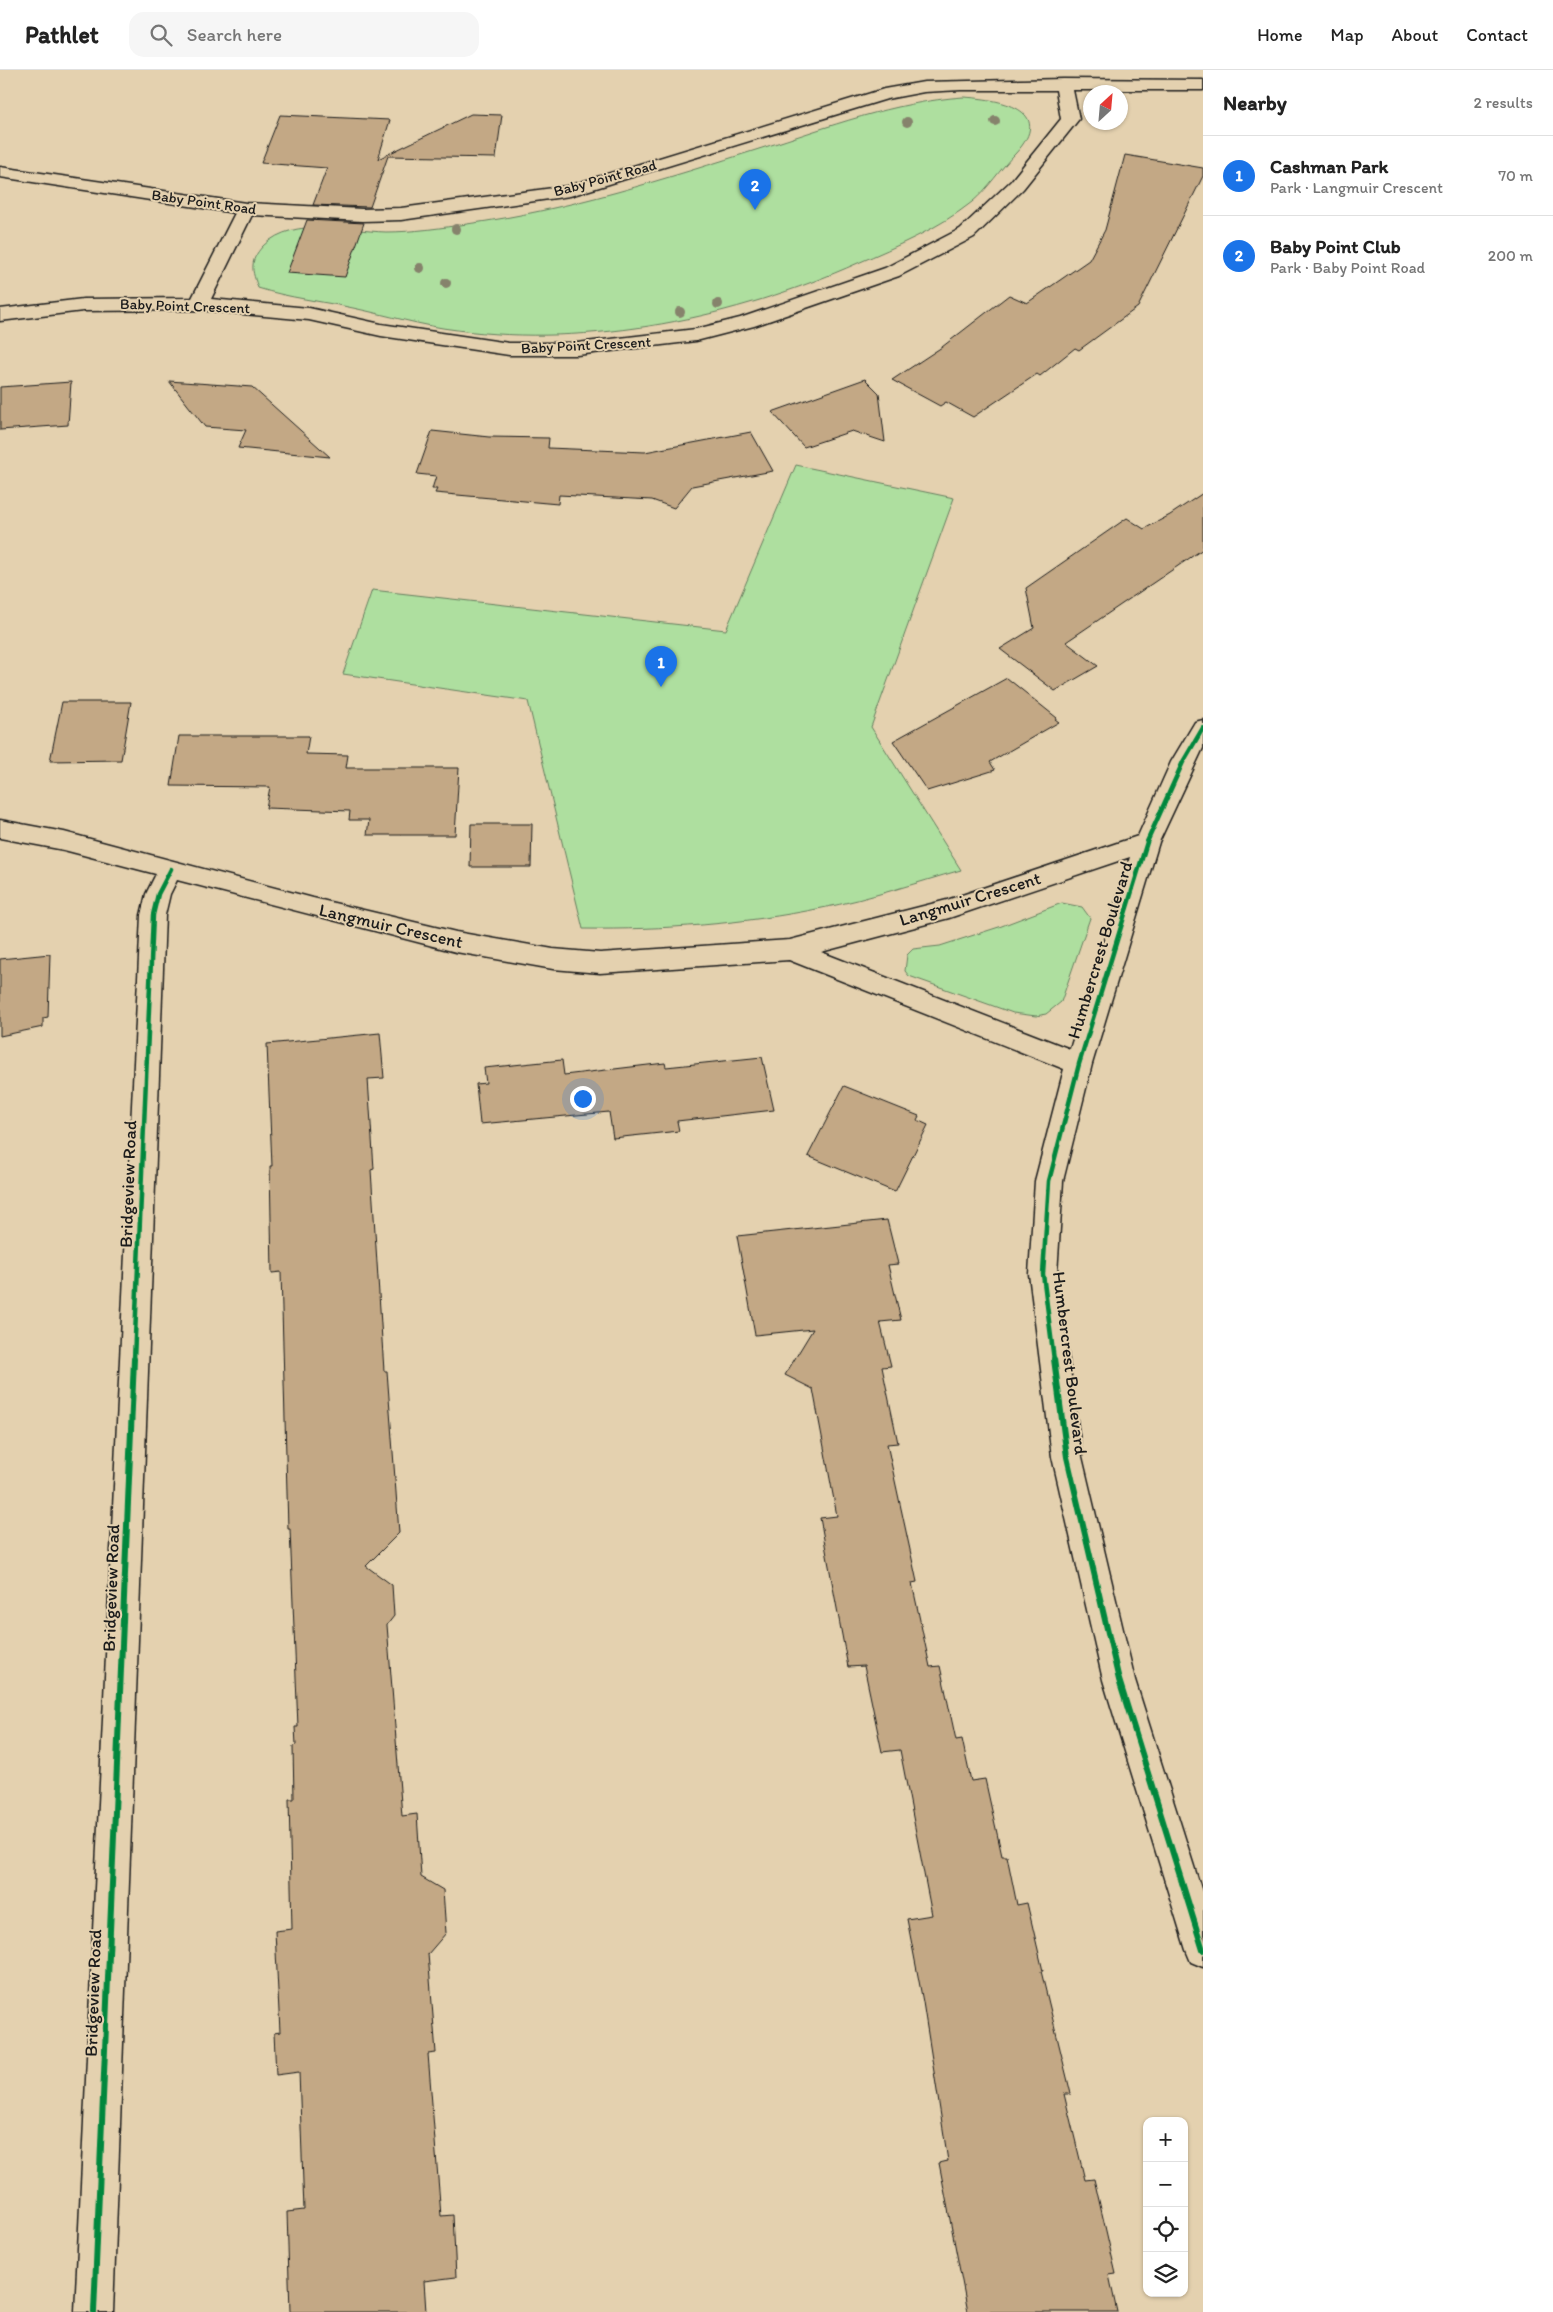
<!DOCTYPE html>
<html lang="en">
<head>
<meta charset="utf-8">
<style>
  body { margin:0; font-family:Itim,sans-serif; background:#f6f6f6; color:#222 }
  .controls { position:absolute; right:15px; bottom:15px; display:grid; overflow:hidden; border-radius:10px; box-shadow:0 1px 4px #0004 }
  .controls button { width:45px; height:45px; display:grid; place-items:center; padding:0; border:0; border-bottom:1px solid #e0e0e0; background:#fff; color:#222; font:25px sans-serif }
  .compass { position:absolute; left:1083px; top:15px; width:45px; height:45px; border-radius:50%; background:#fff; box-shadow:0 1px 4px #0004; rotate:26deg }
  .you { position:absolute; left:582px; top:1028px; width:18px; height:18px; margin:-12px; border:4px solid #fff; border-radius:50%; background:#1a73e8; box-shadow:0 0 0 8px #1a73e833 }
  .badge { display:grid; place-items:center; width:32px; height:32px; border-radius:50%; background:#1a73e8; color:#fff; font-size:16px; font-weight:700 }
  .pin { position:absolute; translate:-50% -41px; filter:drop-shadow(0 1px 2px #0008) }
  .pin::after { content:''; position:absolute; top:26px; width:18px; height:15px; background:inherit; clip-path:polygon(0 0,100% 0,50% 100%) }
  .list { margin:0; padding:0; list-style:none }
  h2 { display:flex; justify-content:space-between; align-items:center; height:65px; margin:0; padding:0 20px; font-size:21px }
  h2 small { font-size:16px; font-weight:400; color:#767676 }
  .list li { display:grid; grid-template-columns:32px 1fr auto; gap:15px; align-items:center; box-sizing:border-box; height:80px; padding:0 20px; border-top:1px solid #e0e0e0 }
  .list b { display:block; font-size:19px; white-space:nowrap }
  .list p { margin:0; font-size:16px; white-space:nowrap; color:#767676 }
  .list em { font-size:16px; font-style:normal; color:#767676 }
  .icon { flex:none; width:28px; height:28px; fill:none; stroke:currentColor; stroke-width:2; stroke-linecap:round; stroke-linejoin:round }
  .map { position:relative; flex:none; width:1203px; height:2242px; overflow:hidden }
  header { display:flex; align-items:center; gap:30px; box-sizing:border-box; height:70px; padding:0 25px; background:#fff; border-bottom:1px solid #e0e0e0 }
  header strong { font-size:24px }
  nav { display:flex; gap:28px; margin-inline-start:auto; font-size:18px }
  .search { width:350px; height:45px; background:#f6f6f6; display:flex; align-items:center; gap:12px; box-sizing:border-box; padding:0 18px; border-radius:15px; color:#767676; font-size:19px }
  main { display:flex }
  aside { flex:1; background:#fff }
  .map>svg:first-child { display:block }
</style>
</head>
<body>
<header>
<strong>Pathlet</strong>
<div class="search"><svg class="icon" aria-label="search" viewBox="0 0 24 24"><circle cx="10" cy="10" r="6"/><path d="M15 15l6 6"/></svg>Search here</div>
<nav><a>Home</a><a>Map</a><a>About</a><a>Contact</a></nav>
</header>
<main>
<div class="map">
<svg width="1203" height="2242" viewBox="0 0 1203 2242">
  <rect width="100%" height="100%" fill="#e4d1af"/>
  <filter id="ink" filterUnits="userSpaceOnUse"><feTurbulence type="fractalNoise" baseFrequency=".02" numOctaves="2"/><feDisplacementMap in="SourceGraphic" scale="10" xChannelSelector="R" yChannelSelector="G"/><feConvolveMatrix kernelMatrix="1 2 1 2 8 2 1 2 1" color-interpolation-filters="sRGB"/></filter>
  <g filter="url(#ink)">
    <path fill="#aedf9f" stroke="#657e5e" d="M963,27c36,2 94,12 52,57 -15,15 -27,35 -43,48 -34,27 -75,44 -114,61 -123,55 -267,85 -401,67 -35,-4 -70,-15 -104,-22 -32,-7 -64,-10 -95,-20 -2,-7 -6,-16 -5,-23 0,-7 6,-15 11,-20 31,-29 83,-14 122,-13 27,0 55,-4 81,-8 101,-14 198,-45 295,-76 66,-21 132,-46 201,-51z
      M796,395l158,33 -83,229 90,143c-46,13 -92,29 -139,38 -79,16 -158,22 -239,21l-55,-228 -185,-27 29,-84 354,40z
      M1062,833l20,4 8,11 -29,84 -15,12 -10,2 -23,-3 -104,-37 -4,-5 2,-16 6,-6 27,-3 59,-19z"/>
    <path fill="#c3a885" stroke="#1c1c1c" d="M471,44l31,1 -6,43 -108,-2 -18,51 -57,-2 14,-37 -66,-5 19,-48 110,5 -12,39z
      M1125,85l78,13v8l-65,131 -59,43 -4,-2 -35,28 -3,-2 -64,43 -27,-15 -6,4 -48,-26 50,-33 67,-52 18,8 62,-43 16,-30z
      M307,150l57,3 -19,54 -58,-4z
      M865,309l14,14 6,49 -33,-11 -48,16 -32,-35z
      M169,311l83,6 78,70 -92,-9 8,-18 -41,-3z
      M71,312l-3,43 -68,5v-43z
      M432,361l57,6 60,1 -1,10 97,4 106,-20 22,39 -81,15 -18,22 -22,-8 -93,-5 -1,9 -123,-11 2,-4h-5l4,-13 -19,-2z
      M1203,423v56l-137,93 32,24 -43,25 -55,-42 34,-21 -8,-40 101,-70 17,11 26,-14z
      M1007,608l50,40 -2,1 4,3 -69,40 5,8 -68,21 -34,-50z
      M62,632h69l-10,58 -71,1z
      M179,666h130l-3,18 42,1 -2,13h113l-4,67h-88l2,-15h-20l1,-9 -84,-3 4,-21 -99,-1z
      M471,754h61l-1,43h-61z
      M50,884l-2,63 -5,1v9l-43,9v-77z
      M380,963l4,45 -16,1 6,90 -3,1 13,201h3l12,162 -33,33 26,19 2,31 -7,9 15,191 15,-2 4,63 22,13 3,43 -18,21 8,99 -8,1 13,162 12,-1 3,62 -32,4 2,31h-136l-3,-100 17,-2 -5,-138 -23,3 -2,-42 6,-1 -5,-101 17,-2 -3,-130h5l-1,-53 3,-1 -1,-18h3l-8,-198h-2l-7,-257 -9,1 -2,-107h2l-5,-122z
      M762,987l12,53 -97,11 2,10 -66,7 -4,-26 -129,12 -4,-40 10,-1 -2,-15 78,-8 2,15 101,-12 1,4z
      M844,1016l75,30 -2,4 11,5 -33,67 -87,-36z
      M887,1150l11,44 -10,1 13,55 -21,2 11,44 -9,1 16,76 -11,1 30,138 -5,1 18,84 10,-1 16,74 6,-1 9,42 14,-2 17,77h5l10,49 10,-2 16,68h-2l30,123h-7l21,86 9,-1 22,95 -7,1 8,37h-149l-29,-149 9,-2 -25,-159 -16,-83 25,-4 -32,-165 -18,2 -18,-86 -16,1 -28,-149 17,-2 -24,-127 -28,-14 28,-46 -58,6 -18,-99z"/>
    <g fill="none" stroke-linecap="round" stroke-linejoin="round">
      <g stroke="#1c1c1c" stroke-width="3">
        <path id="minor" d="M1063,9l140,1v10h-130l6,29 -56,70 -49,48 -75,39 -145,50 -58,15 -119,14h-68l-128,-19 -72,-16 -110,-10 -116,1 -83,10v-12l83,-10 109,-1 43,-85 -235,-36v-10l246,36 116,6 39,-1 167,-22 316,-97 40,-7zM961,20h95l5,29 -50,62 -51,48 -75,39 -145,50 -44,11 -119,14h-68l-128,-19 -72,-16 -98,-9 41,-84 110,6 39,-1 169,-24 317,-97 37,-7z
          M1203,650v28l-44,94 -67,222 -29,117 -6,93 25,183 53,223 68,215v72l-12,-5 -5,-12 -83,-270 -51,-223 -23,-183 6,-93 29,-112 -275,-109 -189,13 -47,-4 -97,-17 -279,-72 -7,14 -5,21 -52,1397h-38l66,-1397 5,-21 10,-20 -92,-24 -64,-12v-18l64,12 249,66 143,34 97,17 47,4 190,-13 157,-40 191,-64 33,-74 24,-40zM1130,787l-60,192 -249,-97 128,-34z"/>
      </g>
      <use href="#minor" fill="#e4d1af" fill-rule="evenodd"/>
      <g stroke="#e4d1af" stroke-width="8">
        <path id="cycleway-far1" d="M134,1290l19,-445 5,-21 13,-25
          M1054,1290l-11,-86 6,-93 30,-117 68,-222 36,-80 20,-34"/>
      </g>
      <g stroke="#e4d1af" stroke-width="9">
        <path id="cycleway" d="M1054,1289l13,98 52,223 84,270
          M94,2242l40,-953"/>
      </g>
      <use href="#cycleway-far1" stroke="#00873e" stroke-width="4.5"/>
      <use href="#cycleway" stroke="#00873e" stroke-width="6"/>
    </g>
    <g fill="#86836c">
      <circle cx="995" cy="51" r="5"/>
      <circle cx="907" cy="52" r="5"/>
      <circle cx="456" cy="159" r="5"/>
      <circle cx="420" cy="198" r="5"/>
      <circle cx="446" cy="213" r="5"/>
      <circle cx="718" cy="234" r="5"/>
      <circle cx="680" cy="242" r="5"/>
    </g>
  </g>
  <g text-anchor="middle" dominant-baseline="central" stroke-width="4" stroke-linejoin="round" paint-order="stroke">
    <g font-size="15" fill="#1c1c1c" stroke="#e4d1af">
      <text transform="translate(605 108) rotate(-15)">Baby Point Road</text>
      <text transform="translate(204 132) rotate(8)">Baby Point Road</text>
      <text transform="translate(185 236) rotate(2)">Baby Point Crescent</text>
      <text transform="translate(586 275) rotate(-3)">Baby Point Crescent</text>
    </g>
    <g font-size="18" fill="#1c1c1c" stroke="#e4d1af">
      <text transform="translate(970 829) rotate(-17)">Langmuir Crescent</text>
      <text transform="translate(391 856) rotate(13)">Langmuir Crescent</text>
      <text transform="translate(1100 880) rotate(-73)">Humbercrest Boulevard</text>
      <text transform="translate(128 1114) rotate(-88)">Bridgeview Road</text>
      <text transform="translate(1070 1293) rotate(83)">Humbercrest Boulevard</text>
      <text transform="translate(111 1518) rotate(-88)">Bridgeview Road</text>
      <text transform="translate(93 1923) rotate(-88)">Bridgeview Road</text>
    </g>
  </g>
</svg>
<div class="controls">
<button>+</button>
<button>−</button>
<button><svg class="icon" aria-label="locate" viewBox="0 0 24 24"><circle cx="12" cy="12" r="6"/><path d="M12 2v4M12 18v4M2 12h4M18 12h4"/></svg></button>
<button><svg class="icon" aria-label="layers" viewBox="0 0 24 24"><path d="M12 4l9 5-9 5-9-5zM3 14l9 5 9-5"/></svg></button>
</div>
<svg class="compass" viewBox="-18 -18 36 36"><path d="M0-13l5 13h-10z" fill="#e53935"/><path d="M0 13l5-13h-10z" fill="#767676"/></svg>
<div class="you"></div>
<div class="pin badge" style="left:661px;top:617px">1</div>
<div class="pin badge" style="left:755px;top:140px">2</div>
</div>
<aside>
<h2>Nearby<small>2 results</small></h2>
<ul class="list">
<li><span class="badge">1</span><div><b>Cashman Park</b><p>Park · Langmuir Crescent</p></div><em>70 m</em></li>
<li><span class="badge">2</span><div><b>Baby Point Club</b><p>Park · Baby Point Road</p></div><em>200 m</em></li>
</ul>
</aside>
</main>
</body>
</html>
